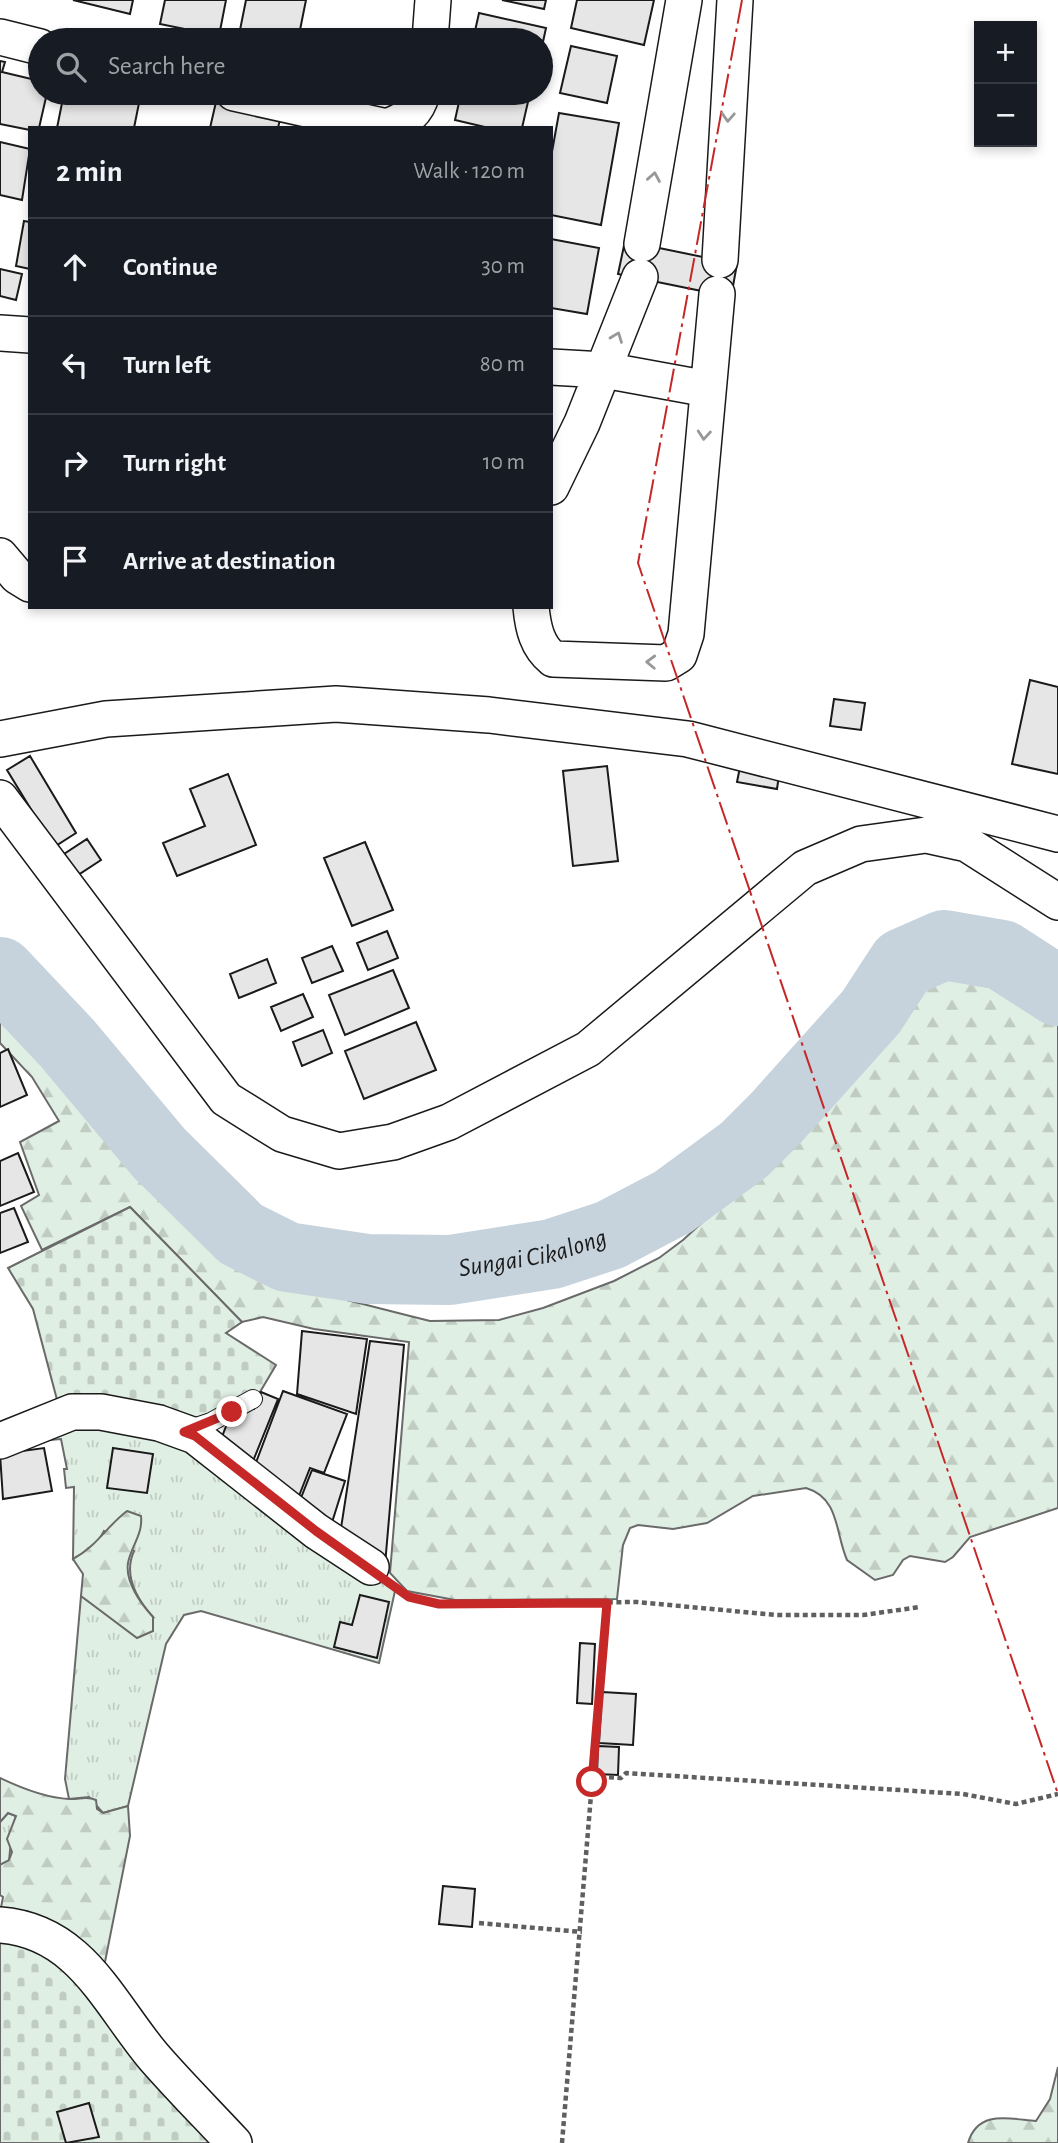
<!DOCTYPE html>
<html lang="en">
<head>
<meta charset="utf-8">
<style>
  body { margin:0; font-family:"Alegreya Sans",sans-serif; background:#242831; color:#f1f3f6 }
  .controls { position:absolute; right:21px; top:21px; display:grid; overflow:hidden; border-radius:0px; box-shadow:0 4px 10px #0003 }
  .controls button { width:63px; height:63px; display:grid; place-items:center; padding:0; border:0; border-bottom:2px solid #363941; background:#171b24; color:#f1f3f6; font:35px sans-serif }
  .stop { position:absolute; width:21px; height:21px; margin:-16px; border:5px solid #c62828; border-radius:50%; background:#fff }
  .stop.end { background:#c62828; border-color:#fff; box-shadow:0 2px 7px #0008 }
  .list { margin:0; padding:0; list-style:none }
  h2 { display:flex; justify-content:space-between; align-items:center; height:91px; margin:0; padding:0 28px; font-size:30px }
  h2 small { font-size:23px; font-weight:400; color:#9ea1a6 }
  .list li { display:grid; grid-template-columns:46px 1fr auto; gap:21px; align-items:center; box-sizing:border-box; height:98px; padding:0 28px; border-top:2px solid #363941 }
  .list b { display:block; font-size:26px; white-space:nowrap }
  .list em { font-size:23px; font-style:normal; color:#9ea1a6 }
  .icon { flex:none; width:38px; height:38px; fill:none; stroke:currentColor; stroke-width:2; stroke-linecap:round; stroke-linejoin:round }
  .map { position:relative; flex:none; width:1058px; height:2143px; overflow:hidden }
  .search { position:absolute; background:#171b24; box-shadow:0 4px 10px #0003; left:28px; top:28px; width:525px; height:77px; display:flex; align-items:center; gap:18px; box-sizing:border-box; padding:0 24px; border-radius:38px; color:#9ea1a6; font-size:26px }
  .panel { position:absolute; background:#171b24; box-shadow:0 4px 10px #0003; left:28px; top:126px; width:525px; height:483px; border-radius:0px }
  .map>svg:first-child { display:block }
</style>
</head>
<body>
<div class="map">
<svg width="1058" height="2143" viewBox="0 0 1058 2143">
  <defs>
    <pattern id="grass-tufts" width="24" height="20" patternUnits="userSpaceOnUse" patternTransform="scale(1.75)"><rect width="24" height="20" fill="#e0efe3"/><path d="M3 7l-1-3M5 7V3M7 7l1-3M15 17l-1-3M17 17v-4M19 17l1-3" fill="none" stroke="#c0ccc2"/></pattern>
    <pattern id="forest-firs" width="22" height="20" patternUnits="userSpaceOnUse" patternTransform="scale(1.75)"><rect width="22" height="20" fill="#e0efe3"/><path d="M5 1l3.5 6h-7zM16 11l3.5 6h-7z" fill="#c0ccc2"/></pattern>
    <pattern id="cemetery-stones" width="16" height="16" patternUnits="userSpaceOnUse" patternTransform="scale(1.75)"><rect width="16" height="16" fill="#e0efe3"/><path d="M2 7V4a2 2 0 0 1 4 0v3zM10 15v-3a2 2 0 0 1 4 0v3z" fill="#c0ccc2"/></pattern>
  </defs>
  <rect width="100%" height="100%" fill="#fff"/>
  <path fill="url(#grass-tufts)" stroke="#6a6a6a" stroke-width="2" d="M70,1420l114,17 211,154 -16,72 -178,-52 -17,4 -18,29 -38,162 -25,7 -14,-16 -20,2 -4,-20 16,-183 23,16 49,5c-17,-19 -30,-42 -19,-66l-30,-20 -8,14 -23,14 1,-72 -8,1 -2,-19h3l-6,-30 -43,4z
    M8,1813l8,3 -4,14 -3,31 -9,4v-43z"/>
  <path fill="url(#forest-firs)" stroke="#6a6a6a" stroke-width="2" d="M967,964l45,9 46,38v497l-88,29 -17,20 -8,5 -35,-6 -7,4 -10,15 -18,5 -28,-20c-12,-27 -7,-62 -41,-72l-53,8 -46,27 -34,6 -35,-4 -8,3 -7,17 -6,54 -162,1 -48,-9 -17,-18 19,-231 -95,-13 -51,-12 -21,5 -112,-115 -88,43 -21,-44 18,-11 -19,-53 39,-21 -27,-44 -32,-34v-32l38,26 57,69 76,74 44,60 19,14 60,21 53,25 63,16 20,5 69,-1 44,-12 71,-27 45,-23 24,-18 82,-75 48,-60 60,-65 33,-47 24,-21 17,-7z
    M127,1511l14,5c2,19 -10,30 -13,47 -3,19 13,41 25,54v14l-16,7 -56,-42 2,-22 -10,-15c23,-12 34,-33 54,-48z
    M0,1778c21,10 45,20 69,21 10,1 17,-4 27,1l1,9 6,4 25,-7 2,30 -26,131 -104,-54 3,-16 -3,-2v-30l9,-5 3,-8 -5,-13 9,-23 -8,-3 -8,9z
    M1058,2067v76h-90c10,-34 42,-24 68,-22l14,-22z"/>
  <path fill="url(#cemetery-stones)" stroke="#6a6a6a" stroke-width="2" d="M130,1207l112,115 -16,11 50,32 -16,27 -25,15 -49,18 -126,-14 -27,-102 -25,-41z
    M0,1935l60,18 158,190h-218z"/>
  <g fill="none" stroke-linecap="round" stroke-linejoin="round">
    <path stroke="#c6d2dc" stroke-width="70" id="s1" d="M0,972l67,71 92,110 82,81 46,23 81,12 82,1 102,-16 58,-19 63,-33 71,-52 32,-32 95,-106 32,-49 41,-18 58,10 56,36"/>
  </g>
  <path fill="#e6e6e6" stroke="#1a1a1a" stroke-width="2" d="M73,0h60l-3,14z
    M165,0h61l-7,36 -59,-12z
    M246,0h60l-8,40h-60z
    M502,0h44l-2,9z
    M577,0h77l-10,45 -73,-17z
    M479,13l67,15 -5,23v-11h-68z
    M571,46l46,10 -10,47 -47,-10z
    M0,61l5,1 -3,10 38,9v12h7l-8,35h-9v2l-30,-6z
    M64,93h77l-7,35h-77z
    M461,93h69l-8,35h-33l-34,-8z
    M216,102l65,13 -3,13h-68z
    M559,113l60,10 -18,102 -50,-10v-58z
    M0,142l30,7 -8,51 -22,-5z
    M24,221l6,1v47l-14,-3z
    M551,239l48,9 -12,66 -36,-6z
    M625,241l112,23 -6,33 -113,-23z
    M0,269l22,5 -6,26 -16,-4z
    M1030,680l28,7v87l-46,-10z
    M834,699l31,4 -4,27 -31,-4z
    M30,756l46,77 -22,14 -47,-77z
    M741,762l39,6 -3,21 -40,-7z
    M607,766l11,95 -45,5 -10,-95z
    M228,774l28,71 -79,31 -14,-33 42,-17 -15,-37z
    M87,839l14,21 -23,15 -14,-21z
    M365,842l28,68 -41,16 -28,-68z
    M387,931l11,27 -30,12 -11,-27z
    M332,946l11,25 -31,12 -10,-25z
    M267,959l9,24 -37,15 -9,-24z
    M393,970l16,38 -64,27 -16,-40z
    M303,994l10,23 -32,14 -10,-24z
    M416,1022l20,48 -72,29 -19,-48z
    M323,1030l9,23 -30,13 -9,-24z
    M8,1049l19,46 -27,12v-54z
    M18,1153l16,39 -34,14v-45z
    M14,1208l14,34 -28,11v-40z
    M302,1331l65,8 -11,75 -59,-20z
    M370,1341l34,4 -19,220 -46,-24z
    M283,1391l64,23 -23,59 -14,-5 -15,38 -43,-33z
    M261,1392l17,7 -27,67 -31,-24 10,-26 7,3 5,-11 12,1z
    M44,1448l8,43 -49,8 -3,-45z
    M113,1448l40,6 -6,39 -40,-5z
    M312,1470l33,11 -16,51 -32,-24z
    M360,1595l29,7 -12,56 -43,-11 6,-25 12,3z
    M580,1643l15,1 -3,60 -15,-1z
    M602,1692l34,2 -3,51 -34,-2z
    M598,1746l21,1 -1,28 -21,-1z
    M443,1886l32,3 -3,38 -33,-3z
    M89,2103l10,34 -33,6 -9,-31z"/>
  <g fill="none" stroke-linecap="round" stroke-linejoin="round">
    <g stroke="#1a1a1a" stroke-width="20">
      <path id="lane" d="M187,1430l24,-8 42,-23"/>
    </g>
    <g stroke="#1a1a1a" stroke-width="38">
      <path id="street" d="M0,37l40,10
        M430,40l3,-40
        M234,93l153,34c20,-8 30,-14 35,-34
        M642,244l42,-244
        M720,260l15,-260
        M0,333l30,2
        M551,367l53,3 104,19
        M551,487l31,-64 58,-146
        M0,556l17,20 13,8
        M531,607c2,21 6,39 22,52l113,4 13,-8 7,-21 31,-340
        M0,739l106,-20 230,-15 153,11 199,24 370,95
        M0,798l226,301 56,35 57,17 54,-9 56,-20 139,-73 217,-181 56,-24 65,-9 41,9 91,58
        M0,1441l72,-29h29l58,11 36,13 121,95 55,36
        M0,1925c80,6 108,77 153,131 26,30 54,58 81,87"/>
    </g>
    <path stroke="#5f5f5f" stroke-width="4.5" stroke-dasharray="5 3.5" stroke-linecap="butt" d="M399,1589l10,8 30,7 198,-2 139,13h87l57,-8
      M592,1776l29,2 5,-5 337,21 53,10 42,-10
      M479,1923l103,9
      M562,2143l45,-540"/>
    <use href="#lane" stroke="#fff" stroke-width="18"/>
    <use href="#street" stroke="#fff" stroke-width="35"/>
    <path stroke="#c62828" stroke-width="2" stroke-dasharray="24 5 3.5 5" stroke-linecap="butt" d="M742,0l-104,563 420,1231"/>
  </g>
  <defs><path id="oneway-chevron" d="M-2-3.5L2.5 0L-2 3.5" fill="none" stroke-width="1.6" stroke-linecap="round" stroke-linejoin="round" transform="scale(1.75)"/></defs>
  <g stroke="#989898">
    <use href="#oneway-chevron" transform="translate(728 117) rotate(93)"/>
    <use href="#oneway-chevron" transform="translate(654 177) rotate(-80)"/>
    <use href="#oneway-chevron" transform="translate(617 337) rotate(-69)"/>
    <use href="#oneway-chevron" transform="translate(704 435) rotate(95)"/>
    <use href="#oneway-chevron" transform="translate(651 662) rotate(-178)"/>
  </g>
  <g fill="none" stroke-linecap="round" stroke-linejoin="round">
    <path stroke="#c62828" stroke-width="9" d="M232,1412l-48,20 11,4 121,95 93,66 30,7 168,-1 -15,179"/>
  </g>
  <g text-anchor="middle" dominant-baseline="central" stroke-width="5" stroke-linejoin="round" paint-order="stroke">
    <g font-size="26" font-style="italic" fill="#1a1a1a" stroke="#fff">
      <text stroke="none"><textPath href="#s1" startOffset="656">Sungai Cikalong</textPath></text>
    </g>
  </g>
</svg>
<div class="controls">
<button>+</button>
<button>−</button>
</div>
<div class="stop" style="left:592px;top:1782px"></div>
<div class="stop end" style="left:232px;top:1412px"></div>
<div class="search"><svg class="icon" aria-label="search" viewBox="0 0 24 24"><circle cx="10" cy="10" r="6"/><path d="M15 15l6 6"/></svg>Search here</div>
<section class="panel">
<h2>2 min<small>Walk · 120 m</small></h2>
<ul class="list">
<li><svg class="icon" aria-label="ahead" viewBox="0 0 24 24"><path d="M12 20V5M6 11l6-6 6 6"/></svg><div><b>Continue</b></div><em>30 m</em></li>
<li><svg class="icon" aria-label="left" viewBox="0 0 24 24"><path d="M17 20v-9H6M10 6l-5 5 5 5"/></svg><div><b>Turn left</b></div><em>80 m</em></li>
<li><svg class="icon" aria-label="right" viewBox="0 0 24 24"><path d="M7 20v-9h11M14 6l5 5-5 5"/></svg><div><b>Turn right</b></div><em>10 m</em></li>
<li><svg class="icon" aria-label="arrive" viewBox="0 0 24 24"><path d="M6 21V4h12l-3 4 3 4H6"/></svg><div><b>Arrive at destination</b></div></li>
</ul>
</section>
</div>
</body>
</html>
